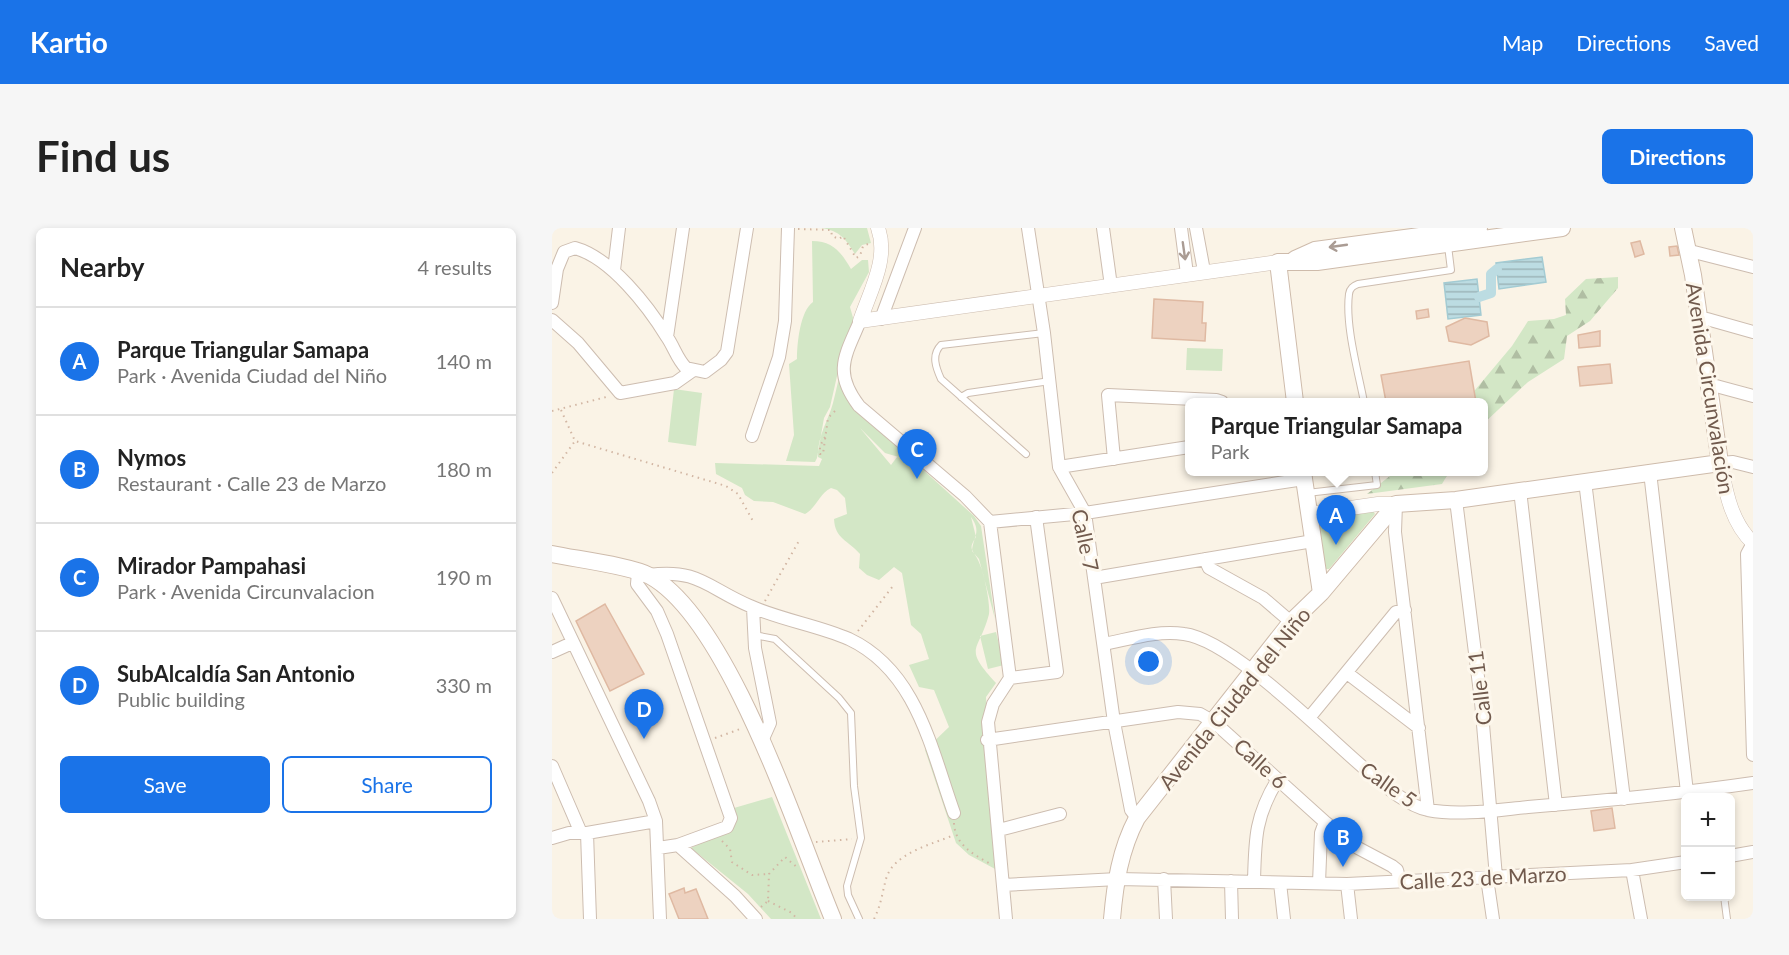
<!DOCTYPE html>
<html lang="en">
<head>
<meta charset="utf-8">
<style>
  body { margin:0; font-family:Lato,sans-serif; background:#f6f6f6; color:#222 }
  .controls { position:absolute; right:18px; bottom:18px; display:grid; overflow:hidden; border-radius:9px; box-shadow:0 3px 9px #0003 }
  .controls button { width:54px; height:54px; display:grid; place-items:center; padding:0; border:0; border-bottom:2px solid #e0e0e0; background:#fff; color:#222; font:30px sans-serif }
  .you { position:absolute; left:597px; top:434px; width:21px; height:21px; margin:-15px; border:4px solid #fff; border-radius:50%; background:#1a73e8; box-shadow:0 0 0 9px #1a73e833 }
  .badge { display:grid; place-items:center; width:39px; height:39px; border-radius:50%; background:#1a73e8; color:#fff; font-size:20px; font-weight:700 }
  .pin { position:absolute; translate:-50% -50px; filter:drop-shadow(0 2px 3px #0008) }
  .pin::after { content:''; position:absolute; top:32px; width:21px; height:18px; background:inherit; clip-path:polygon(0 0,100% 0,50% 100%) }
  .popup { position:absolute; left:633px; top:170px; width:303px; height:78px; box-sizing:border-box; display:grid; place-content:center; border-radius:9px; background:#fff; filter:drop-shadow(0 2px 4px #0005); font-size:20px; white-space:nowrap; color:#767676 }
  .popup b { font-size:22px; color:#222 }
  .popup::after { content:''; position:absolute; left:50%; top:100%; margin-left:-12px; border:12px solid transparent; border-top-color:#fff }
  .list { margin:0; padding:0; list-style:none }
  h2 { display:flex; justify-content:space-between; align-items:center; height:78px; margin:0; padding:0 24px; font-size:26px }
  h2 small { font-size:20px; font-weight:400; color:#767676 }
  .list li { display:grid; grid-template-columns:39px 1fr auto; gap:18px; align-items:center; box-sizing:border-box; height:108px; padding:0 24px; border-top:2px solid #e0e0e0 }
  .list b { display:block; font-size:22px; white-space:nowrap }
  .list p { margin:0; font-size:20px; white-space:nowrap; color:#767676 }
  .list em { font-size:20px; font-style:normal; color:#767676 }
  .actions { display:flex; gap:12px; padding:18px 24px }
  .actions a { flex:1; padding:14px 0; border:2px solid #1a73e8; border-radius:9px; text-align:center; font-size:21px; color:#1a73e8 }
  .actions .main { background:#1a73e8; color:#fff }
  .map { position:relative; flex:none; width:1201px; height:691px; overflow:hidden; border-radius:9px }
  header { display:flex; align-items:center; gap:36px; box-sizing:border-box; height:84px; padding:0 30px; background:#1a73e8; color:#fff }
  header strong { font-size:28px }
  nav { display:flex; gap:33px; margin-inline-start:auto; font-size:21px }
  .intro { display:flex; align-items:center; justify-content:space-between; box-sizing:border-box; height:144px; padding:0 36px }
  h1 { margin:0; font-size:42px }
  .button { padding:15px 27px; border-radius:9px; background:#1a73e8; color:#fff; font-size:21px; font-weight:700 }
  main { display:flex; gap:36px; padding:0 36px }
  aside { flex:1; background:#fff; border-radius:9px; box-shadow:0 3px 9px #0003 }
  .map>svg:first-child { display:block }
</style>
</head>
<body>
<header>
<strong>Kartio</strong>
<nav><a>Map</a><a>Directions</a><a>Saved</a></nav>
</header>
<div class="intro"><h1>Find us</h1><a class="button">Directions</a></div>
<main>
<aside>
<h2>Nearby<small>4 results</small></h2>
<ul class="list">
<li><span class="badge">A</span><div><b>Parque Triangular Samapa</b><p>Park · Avenida Ciudad del Niño</p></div><em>140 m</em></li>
<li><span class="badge">B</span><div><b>Nymos</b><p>Restaurant · Calle 23 de Marzo</p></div><em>180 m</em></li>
<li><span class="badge">C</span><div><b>Mirador Pampahasi</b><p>Park · Avenida Circunvalacion</p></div><em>190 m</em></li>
<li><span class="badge">D</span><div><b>SubAlcaldía San Antonio</b><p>Public building</p></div><em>330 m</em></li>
</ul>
<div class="actions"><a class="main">Save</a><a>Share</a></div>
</aside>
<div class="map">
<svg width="1201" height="691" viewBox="0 0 1201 691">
  <defs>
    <pattern id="forest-firs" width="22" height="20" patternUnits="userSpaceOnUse" patternTransform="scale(1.5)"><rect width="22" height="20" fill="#d3e7c6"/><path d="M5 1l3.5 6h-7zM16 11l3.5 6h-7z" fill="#b0bea3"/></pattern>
    <pattern id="water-rules" width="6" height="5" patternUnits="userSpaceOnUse" patternTransform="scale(1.5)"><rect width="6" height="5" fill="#bcdce2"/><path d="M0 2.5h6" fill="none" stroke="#9db5b9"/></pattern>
  </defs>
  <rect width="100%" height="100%" fill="#faf3e6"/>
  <path fill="#d3e7c6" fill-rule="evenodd" d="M269,0h46l4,15 -9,2 -7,9c-10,-16 -15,-23 -34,-26z
    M260,13c21,0 29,11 39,28l11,-9h6l1,12 -19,35 5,18 -13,29 -12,53 -6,11 -7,40 -2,4 -29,-1 8,-26 -5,-71 8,-5c0,-15 3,-48 16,-57z
    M301,108l-4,56 28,36 97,88 7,10 14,93 -16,-60 -7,-8c1,-14 10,-19 -1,-34l5,20c-8,12 -4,12 2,23 3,6 6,16 7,22 2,8 5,25 4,32 -10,39 -27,32 7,69l-10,14 3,78 8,95 -28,-15 -13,-12 -31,-93 24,-23 -15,-37 -15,-3 -10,-22 20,-6 -8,-25 -10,-9 -9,-52 -8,-6 -15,13 -12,-5 -8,-7 1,-14c-12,-14 -25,-15 -26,-35l13,-5 -2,-16 -8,-8 -6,-2c-12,6 -14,19 -26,26l-32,-12 -19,-1 -9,-6 -3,-7 -26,-14 -1,-11 104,3 3,-7 -4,-2c-1,-20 10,-36 15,-54 6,-23 9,-45 20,-67zM308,200l25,25 17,5 -5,-1 -6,8z
    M635,120l36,1 -1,22 -36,-1z
    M122,161l28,4 -6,53 -28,-4z
    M821,283l2,3 -46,55h-4l-6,-48 2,-4z
    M444,404l8,33 -16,4 -8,-33z
    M220,569l49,122h-50l-23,-25 -57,-46 22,-12 21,-28z"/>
  <path fill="url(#forest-firs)" d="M1066,49v11l-28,33 -23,15 -3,23 -36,23 -45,42v-22h-18l47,-56 16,-25 26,-2 12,-4 -1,-16 21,-20z
    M843,244h54l-7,12 -75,10z"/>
  <path fill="url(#water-rules)" stroke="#a3cbd3" stroke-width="1.5" d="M990,29l4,25 -47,7 -3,-26z
    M925,51l4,36 -33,4 -4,-36z"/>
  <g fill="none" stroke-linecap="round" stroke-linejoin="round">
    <path stroke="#bcdce2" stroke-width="10" d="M927,69l12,-4v-19l6,-5"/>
  </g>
  <path fill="#edd2c0" stroke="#dfb9a2" stroke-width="1.5" d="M1088,13l4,13 -9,3 -4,-14z
    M1125,18l2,9 -9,1 -1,-9z
    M602,71l49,3 -1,21h4l-1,18 -53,-3z
    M876,81l1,8 -12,2 -1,-8z
    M913,90l22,4 2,14 -18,9 -22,-4 -3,-14z
    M1048,103v15l-21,2 -1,-13z
    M917,133l7,41h-90l-5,-27z
    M1058,136l2,19 -32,3 -2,-19z
    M53,376l39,70 -34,17 -34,-70z
    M1060,580l3,20 -21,3 -3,-20z
    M132,660l1,5 11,-4 12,30h-29l-10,-25z"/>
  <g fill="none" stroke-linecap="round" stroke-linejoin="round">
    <g stroke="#cdbdb0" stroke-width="8">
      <path id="service" d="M409,169l7,-4 82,-12
        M812,174c-6,-31 -19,-77 -15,-108 1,-6 4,-8 9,-10l93,-14 -3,-24
        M474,226l-85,-75c-5,-11 -10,-24 0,-34l103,-12
        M755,265l70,-8 -2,-13
        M202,407l21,4 64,59 12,15 3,73 7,52 -14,48 1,9 11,24
        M1172,668l3,23"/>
    </g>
    <g stroke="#cdbdb0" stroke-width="14">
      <path id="minor" d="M476,0l16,105 15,134 26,46 29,209 17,88 6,8
        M551,0l8,58
        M629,0l6,46
        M644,0l8,43
        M1134,22l67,17
        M62,42l5,-42
        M0,75l5,-34 7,-17 11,-4c36,10 73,58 92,89 7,10 10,22 19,31l19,4 16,-12 6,-8 20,-124
        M329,91l34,-91
        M1147,91h8l46,13
        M0,92l26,23 42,50 55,-10 17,-12
        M308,93c-15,35 -27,51 -1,85l106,90 25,26 20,156
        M115,109l16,-109
        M1156,159l8,-1 37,10
        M200,208l27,-79 6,-36 3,-93
        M562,231l-6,-64 108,5 6,2
        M1168,235l13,-1 20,5
        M507,239l130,-20
        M1098,244l37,320
        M1033,253l39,318
        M968,262l36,315
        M904,272l25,201 15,176
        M844,276l-1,28 33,278
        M438,294l95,-9 219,-34
        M1201,315l-6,11 6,201
        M653,331l4,9 54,30 28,24
        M86,344l-1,12 20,27 10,23 64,184 -4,9 -49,18 -20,3
        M97,347c49,-7 60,14 101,31 31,14 67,19 99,33 68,32 82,110 105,174
        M542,350l219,-37
        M0,370l97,203 7,20 4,98
        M201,380l2,40 15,75 -8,18
        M552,416c26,-5 53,-14 80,-10 48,6 141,101 180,134 18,15 41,37 64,42 32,6 69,0 100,-3 75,-6 150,-13 225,-24
        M0,424l20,-9
        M795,445l72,55
        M458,450l47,-6 -21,-155
        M757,490l87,-106 9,-2
        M435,512l191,-28 22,2 14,8 111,100 33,26 34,18 5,4 3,11
        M0,538l29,67
        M447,602l61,-16
        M35,605l3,86
        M0,610l17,-5h18l69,-12
        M126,617l57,51 21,23
        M1178,628l23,-4
        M1080,642l9,49
        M935,650l6,41
        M612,651l2,40
        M679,653l1,38
        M702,654c1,-43 1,-66 24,-103
        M728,655l4,36
        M767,655l2,-50 4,-11
        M795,656l4,35
        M451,657l115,-6 229,5 285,-14 54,-8
        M454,691l-18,-197 5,-18 17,-26"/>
    </g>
    <g stroke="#cdbdb0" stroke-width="15">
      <path id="tertiary" d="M326,0c11,31 -8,63 -18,93l418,-59
        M1168,235c6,29 11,59 33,80
        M757,286l69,-10h18"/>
    </g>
    <g stroke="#cebbab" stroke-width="18">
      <path id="secondary" d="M743,31l20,-9 164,-22
        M743,174l-17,-140h39l245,-34
        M0,326c23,5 80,12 98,22 79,43 148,259 183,343
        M769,365l75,-89 60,-4 264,-37 -27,-188 -10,-47
        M560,691c3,-35 8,-69 25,-101l154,-196 30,-29 -18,-121"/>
    </g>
    <path stroke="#d2b6a3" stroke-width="2" stroke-dasharray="1.5 4.5" stroke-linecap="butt" d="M246,1l33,1 1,6 7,3 4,-3 13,22 4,-2 3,-10 5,-2
      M9,182l14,31 151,45 12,8 16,29
      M0,183l58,-15
      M273,209l-5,9v8h3l5,-36 8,-8
      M0,245l23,-32
      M213,373l35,-62
      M306,403l35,-45
      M163,510l28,-10
      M402,595c1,21 17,30 35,40
      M170,613l8,8 2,13 20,13 17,-1
      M264,614l36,-3
      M216,673l24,12 5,6
      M209,679l7,-6 1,-27 16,-17 14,12
      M322,691c7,-14 8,-25 12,-40 7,-26 47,-35 68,-44"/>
    <use href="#service" stroke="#fff" stroke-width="6"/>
    <use href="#minor" stroke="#fff" stroke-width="12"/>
    <use href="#tertiary" stroke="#fff" stroke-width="14"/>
    <use href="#secondary" stroke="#fff" stroke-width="16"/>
  </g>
  <defs><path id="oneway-shaft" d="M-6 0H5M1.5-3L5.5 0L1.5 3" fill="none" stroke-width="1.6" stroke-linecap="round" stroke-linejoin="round" transform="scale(1.5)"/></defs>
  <g stroke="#aa9c94">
    <use href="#oneway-shaft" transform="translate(786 18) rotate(172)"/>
    <use href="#oneway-shaft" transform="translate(632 23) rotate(82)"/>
  </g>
  <g text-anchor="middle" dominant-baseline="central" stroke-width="6" stroke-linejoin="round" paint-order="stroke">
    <g font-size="21" fill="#715a4d" stroke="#fdf7ec">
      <text transform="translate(1159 160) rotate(81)">Avenida Circunvalación</text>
      <text transform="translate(534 312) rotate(78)">Calle 7</text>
      <text transform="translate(927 460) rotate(-97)">Calle 11</text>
      <text transform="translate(682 470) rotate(-51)">Avenida Ciudad del Niño</text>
      <text transform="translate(709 535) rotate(42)">Calle 6</text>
      <text transform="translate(837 556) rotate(35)">Calle 5</text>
      <text transform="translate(931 649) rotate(-3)">Calle 23 de Marzo</text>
    </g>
  </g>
</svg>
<div class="controls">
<button>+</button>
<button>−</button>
</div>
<div class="you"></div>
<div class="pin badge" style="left:784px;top:317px">A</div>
<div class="popup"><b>Parque Triangular Samapa</b>Park</div>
<div class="pin badge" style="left:791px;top:639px">B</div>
<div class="pin badge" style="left:365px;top:251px">C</div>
<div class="pin badge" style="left:92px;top:511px">D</div>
</div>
</main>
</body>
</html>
